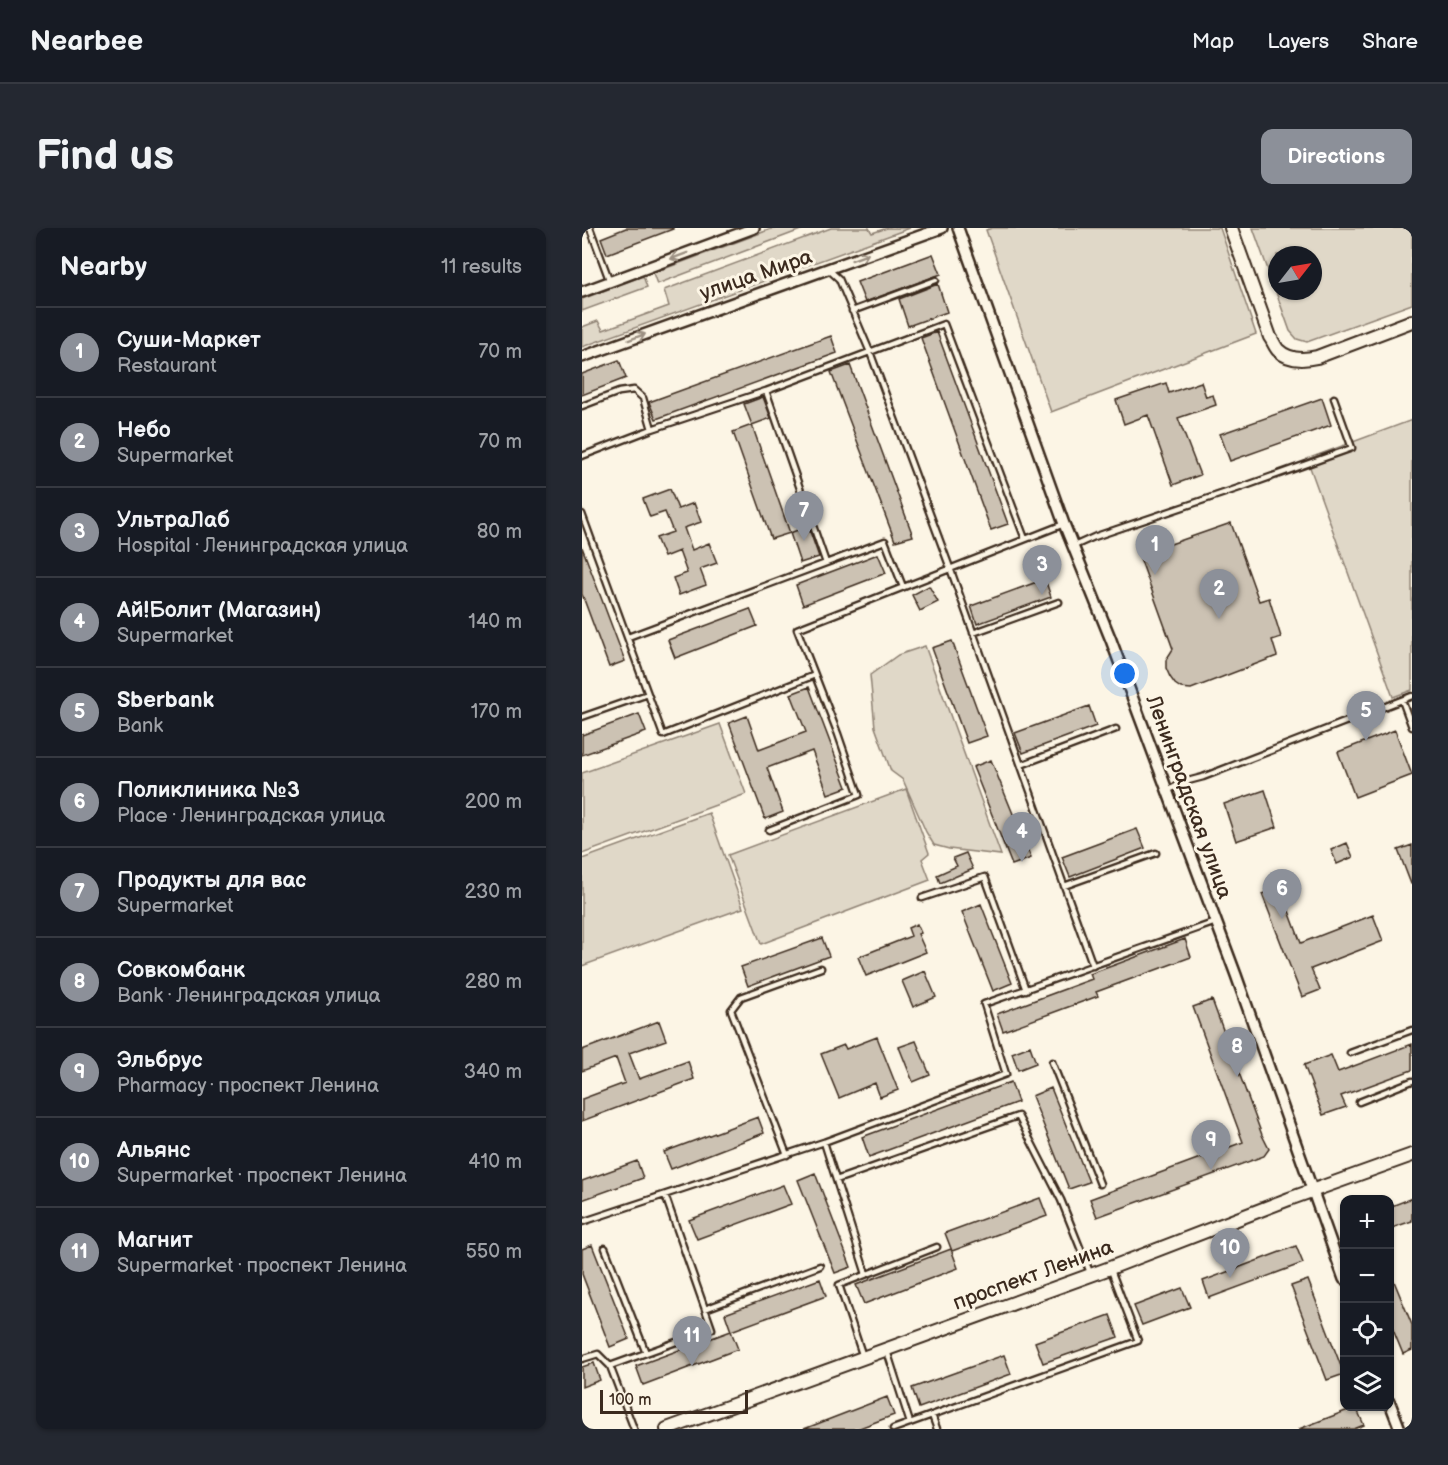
<!DOCTYPE html>
<html lang="en">
<head>
<meta charset="utf-8">
<style>
  body { margin:0; font-family:"Balsamiq Sans",sans-serif; background:#242831; color:#f1f3f6 }
  .controls { position:absolute; right:18px; bottom:18px; display:grid; overflow:hidden; border-radius:12px; box-shadow:0 2px 4px #0004 }
  .controls button { width:54px; height:54px; display:grid; place-items:center; padding:0; border:0; border-bottom:2px solid #363941; background:#171b24; color:#f1f3f6; font:30px sans-serif }
  .compass { position:absolute; left:686px; top:18px; width:54px; height:54px; border-radius:50%; background:#171b24; box-shadow:0 2px 4px #0004; rotate:59deg }
  .scale { position:absolute; left:18px; bottom:15px; width:148px; box-sizing:border-box; padding-left:6px; border:3px solid #3b2a1e; border-top:0; font-size:16px; line-height:21px; white-space:nowrap; color:#3b2a1e; -webkit-text-stroke:4px #fcf5e5; paint-order:stroke }
  .you { position:absolute; left:543px; top:446px; width:21px; height:21px; margin:-15px; border:4px solid #fff; border-radius:50%; background:#1a73e8; box-shadow:0 0 0 9px #1a73e833 }
  .badge { display:grid; place-items:center; width:39px; height:39px; border-radius:50%; background:#8c9099; color:#fff; font-size:20px; font-weight:700 }
  .pin { position:absolute; translate:-50% -50px; filter:drop-shadow(0 2px 3px #0008) }
  .pin::after { content:''; position:absolute; top:32px; width:21px; height:18px; background:inherit; clip-path:polygon(0 0,100% 0,50% 100%) }
  .list { margin:0; padding:0; list-style:none }
  h2 { display:flex; justify-content:space-between; align-items:center; height:78px; margin:0; padding:0 24px; font-size:26px }
  h2 small { font-size:20px; font-weight:400; color:#9ea1a6 }
  .list li { display:grid; grid-template-columns:39px 1fr auto; gap:18px; align-items:center; box-sizing:border-box; height:90px; padding:0 24px; border-top:2px solid #363941 }
  .list b { display:block; font-size:22px; white-space:nowrap }
  .list p { margin:0; font-size:20px; white-space:nowrap; color:#9ea1a6 }
  .list em { font-size:20px; font-style:normal; color:#9ea1a6 }
  .icon { flex:none; width:33px; height:33px; fill:none; stroke:currentColor; stroke-width:2; stroke-linecap:round; stroke-linejoin:round }
  .map { position:relative; flex:none; width:830px; height:1201px; overflow:hidden; border-radius:12px }
  header { display:flex; align-items:center; gap:36px; box-sizing:border-box; height:84px; padding:0 30px; background:#171b24; border-bottom:2px solid #363941 }
  header strong { font-size:28px }
  nav { display:flex; gap:33px; margin-inline-start:auto; font-size:21px }
  .intro { display:flex; align-items:center; justify-content:space-between; box-sizing:border-box; height:144px; padding:0 36px }
  h1 { margin:0; font-size:42px }
  .button { padding:15px 27px; border-radius:12px; background:#8c9099; color:#fff; font-size:21px; font-weight:700 }
  main { display:flex; gap:36px; padding:0 36px }
  aside { flex:1; background:#171b24; border-radius:12px; box-shadow:0 2px 4px #0004 }
  .map>svg:first-child { display:block }
</style>
</head>
<body>
<header>
<strong>Nearbee</strong>
<nav><a>Map</a><a>Layers</a><a>Share</a></nav>
</header>
<div class="intro"><h1>Find us</h1><a class="button">Directions</a></div>
<main>
<aside>
<h2>Nearby<small>11 results</small></h2>
<ul class="list">
<li><span class="badge">1</span><div><b>Суши-Маркет</b><p>Restaurant</p></div><em>70 m</em></li>
<li><span class="badge">2</span><div><b>Небо</b><p>Supermarket</p></div><em>70 m</em></li>
<li><span class="badge">3</span><div><b>УльтраЛаб</b><p>Hospital · Ленинградская улица</p></div><em>80 m</em></li>
<li><span class="badge">4</span><div><b>Ай!Болит (Магазин)</b><p>Supermarket</p></div><em>140 m</em></li>
<li><span class="badge">5</span><div><b>Sberbank</b><p>Bank</p></div><em>170 m</em></li>
<li><span class="badge">6</span><div><b>Поликлиника №3</b><p>Place · Ленинградская улица</p></div><em>200 m</em></li>
<li><span class="badge">7</span><div><b>Продукты для вас</b><p>Supermarket</p></div><em>230 m</em></li>
<li><span class="badge">8</span><div><b>Совкомбанк</b><p>Bank · Ленинградская улица</p></div><em>280 m</em></li>
<li><span class="badge">9</span><div><b>Эльбрус</b><p>Pharmacy · проспект Ленина</p></div><em>340 m</em></li>
<li><span class="badge">10</span><div><b>Альянс</b><p>Supermarket · проспект Ленина</p></div><em>410 m</em></li>
<li><span class="badge">11</span><div><b>Магнит</b><p>Supermarket · проспект Ленина</p></div><em>550 m</em></li>
</ul>
</aside>
<div class="map">
<svg width="830" height="1201" viewBox="0 0 830 1201">
  <rect width="100%" height="100%" fill="#fcf5e5"/>
  <filter id="ink" filterUnits="userSpaceOnUse"><feTurbulence type="fractalNoise" baseFrequency=".0167" numOctaves="2"/><feDisplacementMap in="SourceGraphic" scale="12" xChannelSelector="R" yChannelSelector="G"/><feConvolveMatrix kernelMatrix="1 2 1 2 8 2 1 2 1" color-interpolation-filters="sRGB"/></filter>
  <g filter="url(#ink)">
    <path fill="#e0d8c8" stroke="#8e8173" stroke-width="1.5" fill-rule="evenodd" d="M192,0h32l-149,56 -4,-11z
      M249,0h38l3,5 15,-5h23l-328,119v-20l16,-6 5,9 66,-24 -5,-16z
      M410,0h228l36,106 -205,78 -65,-182z
      M671,0h159v76l-105,38 -10,-3 -7,-8zM695,27h36v36h-36z
      M61,48l4,11 -65,24v-12z
      M830,192v270l-19,7 -86,-238z
      M343,418l76,209 -52,-6 -15,-4 -8,-13 -23,-52 -12,-9 -16,-44 -5,-52 28,-20z
      M138,496l26,70 -164,60v-81z
      M324,561l23,64 -7,6 8,21 -169,64 -33,-89z
      M127,585l34,95 -161,58v-107z"/>
    <path fill="#ccc2b3" stroke="#3b2a1e" stroke-width="1.5" d="M44,0h47v1l-66,25 -6,-16z
      M351,26l8,20 -76,28 -8,-20z
      M356,56l9,28 -39,14 -9,-27z
      M355,104l71,192 -17,6 -70,-192z
      M249,108l6,17 -181,66 -7,-17z
      M37,132l7,18 -44,17v-21z
      M268,137l63,171 -18,5 -64,-169z
      M619,154l5,15 7,-2 3,10 -38,13 22,57 -27,10 -25,-70 -24,9 -8,-24 50,-17 3,10z
      M181,169l8,21 -19,7 -8,-21z
      M740,170l9,27 -101,36 -10,-27z
      M170,197l38,108 -19,6 -38,-107z
      M88,261l8,20 16,-6 7,19 -17,6 8,22 17,-7 8,20 -17,6 6,16 -27,10 -6,-17 14,-5 -8,-22 -15,6 -8,-19 17,-6 -8,-20 -15,5 -7,-18z
      M649,295l28,78 10,-3 12,39 -9,3 5,16 -86,33 -10,-1 -6,-4 -5,-7 -4,-9v-8l7,-11 -34,-94z
      M226,298l11,31 -19,6 -10,-30z
      M0,319l43,114 -16,6 -27,-73z
      M296,326l8,19 -83,32 -7,-20z
      M463,351l6,18 -74,27 -6,-18z
      M347,358l9,16 -18,9 -8,-16z
      M168,381l7,17 -82,32 -7,-18z
      M370,413l35,95 -20,7 -35,-95z
      M227,459l38,100 -19,7 -16,-43 -45,17 16,44 -18,7 -36,-96 18,-7 12,34 47,-18 -15,-38z
      M507,478l7,20 -73,27 -8,-20z
      M57,486l7,18 -64,23v-20z
      M813,502l17,45 -57,22 -17,-45z
      M409,532l40,98 -19,7 -39,-98z
      M683,562l12,37 -41,14 -12,-37z
      M555,601l8,19 -75,29 -8,-20z
      M765,615l6,14 -16,7 -6,-14z
      M830,617v39h-1l-13,-34z
      M384,625l7,16 -33,14 -3,-8 20,-9 -4,-8z
      M698,659l21,56 72,-28 10,26 -72,28 9,21 -18,7 -40,-103z
      M399,676l31,79 -19,8 -31,-79z
      M335,696l4,9 -3,1 8,18 -60,24 -8,-19 53,-21 -3,-8z
      M240,710l7,18 -81,30 -7,-19z
      M603,711l6,18 -95,35 2,4 -95,35 -6,-17 95,-35 -2,-5z
      M343,743l11,26 -23,10 -11,-26z
      M630,772l50,135 7,14 -5,7 -167,61 -7,-18 153,-57 -50,-135z
      M77,793l7,19 -37,13 10,26 49,-18 6,18 -112,42v-22l43,-16 -9,-25 -34,13v-21z
      M295,809l21,53 -18,7 -5,-14 -36,15 -18,-44 23,-9 2,4z
      M334,813l14,34 -17,7 -14,-35z
      M830,816v26l-71,26 5,11 -23,8 -19,-50 27,-10 7,17z
      M448,818l6,17 -18,7 -6,-17z
      M429,854l7,20 -149,55 -7,-20z
      M469,860l38,94 -20,7 -37,-93z
      M176,889l6,16 -93,36 -7,-17z
      M55,933l6,17 -61,22v-19z
      M233,945l36,94 -16,6 -37,-93z
      M201,957l8,19 -94,35 -8,-19z
      M458,970l7,18 -95,35 -7,-18z
      M830,970v23l-23,8v-22z
      M10,1017l37,94 -19,8 -28,-73v-25z
      M714,1018l7,17 -94,35 -6,-17z
      M369,1021l7,19 -94,36 -8,-19z
      M807,1041l23,56v25l-9,4 -14,-34z
      M238,1051l6,17 -95,35 -6,-17z
      M726,1052l36,94 -17,6 -36,-94z
      M600,1060l8,19 -48,18 -8,-19z
      M528,1087l8,22 -75,26 -8,-21z
      M149,1103l7,18 -95,36 -7,-19z
      M422,1127l7,19 -92,34 -7,-20z
      M12,1135l6,17 -18,7v-20z
      M305,1169l7,18 -37,14h-53z
      M774,1179l8,18 -10,4h-55z"/>
    <g fill="none" stroke-linecap="round" stroke-linejoin="round">
      <g stroke="#3b2a1e" stroke-width="9">
        <path id="service" d="M8,0l20,54
          M246,41l11,10 31,73 80,216 143,398
          M270,83l84,-31
          M184,163l60,172
          M0,178l37,-14 15,-2 9,8 9,31
          M0,228l70,-27 114,-38 178,-67 81,215
          M0,286l81,221 152,-60
          M492,318l20,-9 151,-51 107,-38 -18,-50
          M391,405l86,-31
          M46,409l257,-96 18,46
          M820,472l10,27
          M0,489l66,-23
          M439,537l95,-36
          M585,563l17,-9 19,-5 209,-81
          M187,602l90,-35 -21,-61 -41,-105 267,-105
          M482,658l92,-33
          M340,670l63,-21 41,113
          M768,825l62,-23
          M470,834l48,122
          M777,874l53,-21
          M242,914l42,132
          M205,927l-56,-145 10,-13 80,-29
          M254,952l182,-64 43,84 30,75
          M0,994l242,-80 182,-68 -22,-70 232,-82
          M23,1020l41,105
          M123,1081l115,-43
          M305,1123l23,72
          M281,1129l-24,-72 98,-38
          M0,1131l16,-5 12,12 24,63
          M28,1138l102,-37 -47,-134
          M350,1187l5,14
          M311,1201l245,-88 -27,-71"/>
      </g>
      <g stroke="#3b2a1e" stroke-width="14">
        <path id="minor" d="M376,0l106,296 47,116 125,335 108,304
          M0,64l172,-64
          M0,129l360,-129
          M808,1175l10,26"/>
      </g>
      <g stroke="#3b2a1e" stroke-width="16">
        <path id="tertiary" d="M649,0l39,109c3,4 5,10 8,13 11,11 26,10 39,7l95,-36
          M85,1201l443,-161 179,-69 123,-44"/>
      </g>
      <use href="#service" stroke="#fcf5e5" stroke-width="4.5"/>
      <use href="#minor" stroke="#fcf5e5" stroke-width="9"/>
      <use href="#tertiary" stroke="#fcf5e5" stroke-width="12"/>
    </g>
    <defs><path id="oneway-shaft" d="M-6 0H5M1.5-3L5.5 0L1.5 3" fill="none" stroke-width="1.6" stroke-linecap="round" stroke-linejoin="round" transform="scale(1.5)"/></defs>
    <g stroke="#9c9082">
      <use href="#oneway-shaft" transform="translate(97 28) rotate(160)"/>
      <use href="#oneway-shaft" transform="translate(278 29) rotate(-20)"/>
      <use href="#oneway-shaft" transform="translate(55 109) rotate(-20)"/>
    </g>
  </g>
  <g text-anchor="middle" dominant-baseline="central" stroke-width="6" stroke-linejoin="round" paint-order="stroke">
    <g font-size="21" fill="#3b2a1e" stroke="#fcf5e5">
      <text transform="translate(174 47) rotate(-19)">улица Мира</text>
      <text transform="translate(607 569) rotate(70)">Ленинградская улица</text>
      <text transform="translate(451 1047) rotate(-20)">проспект Ленина</text>
    </g>
  </g>
</svg>
<div class="controls">
<button>+</button>
<button>−</button>
<button><svg class="icon" aria-label="locate" viewBox="0 0 24 24"><circle cx="12" cy="12" r="6"/><path d="M12 2v4M12 18v4M2 12h4M18 12h4"/></svg></button>
<button><svg class="icon" aria-label="layers" viewBox="0 0 24 24"><path d="M12 4l9 5-9 5-9-5zM3 14l9 5 9-5"/></svg></button>
</div>
<svg class="compass" viewBox="-18 -18 36 36"><path d="M0-13l5 13h-10z" fill="#e53935"/><path d="M0 13l5-13h-10z" fill="#9ea1a6"/></svg>
<div class="scale">100 m</div>
<div class="you"></div>
<div class="pin badge" style="left:573px;top:347px">1</div>
<div class="pin badge" style="left:637px;top:391px">2</div>
<div class="pin badge" style="left:460px;top:367px">3</div>
<div class="pin badge" style="left:440px;top:634px">4</div>
<div class="pin badge" style="left:784px;top:513px">5</div>
<div class="pin badge" style="left:700px;top:691px">6</div>
<div class="pin badge" style="left:222px;top:313px">7</div>
<div class="pin badge" style="left:655px;top:849px">8</div>
<div class="pin badge" style="left:629px;top:942px">9</div>
<div class="pin badge" style="left:648px;top:1050px">10</div>
<div class="pin badge" style="left:110px;top:1138px">11</div>
</div>
</main>
</body>
</html>
